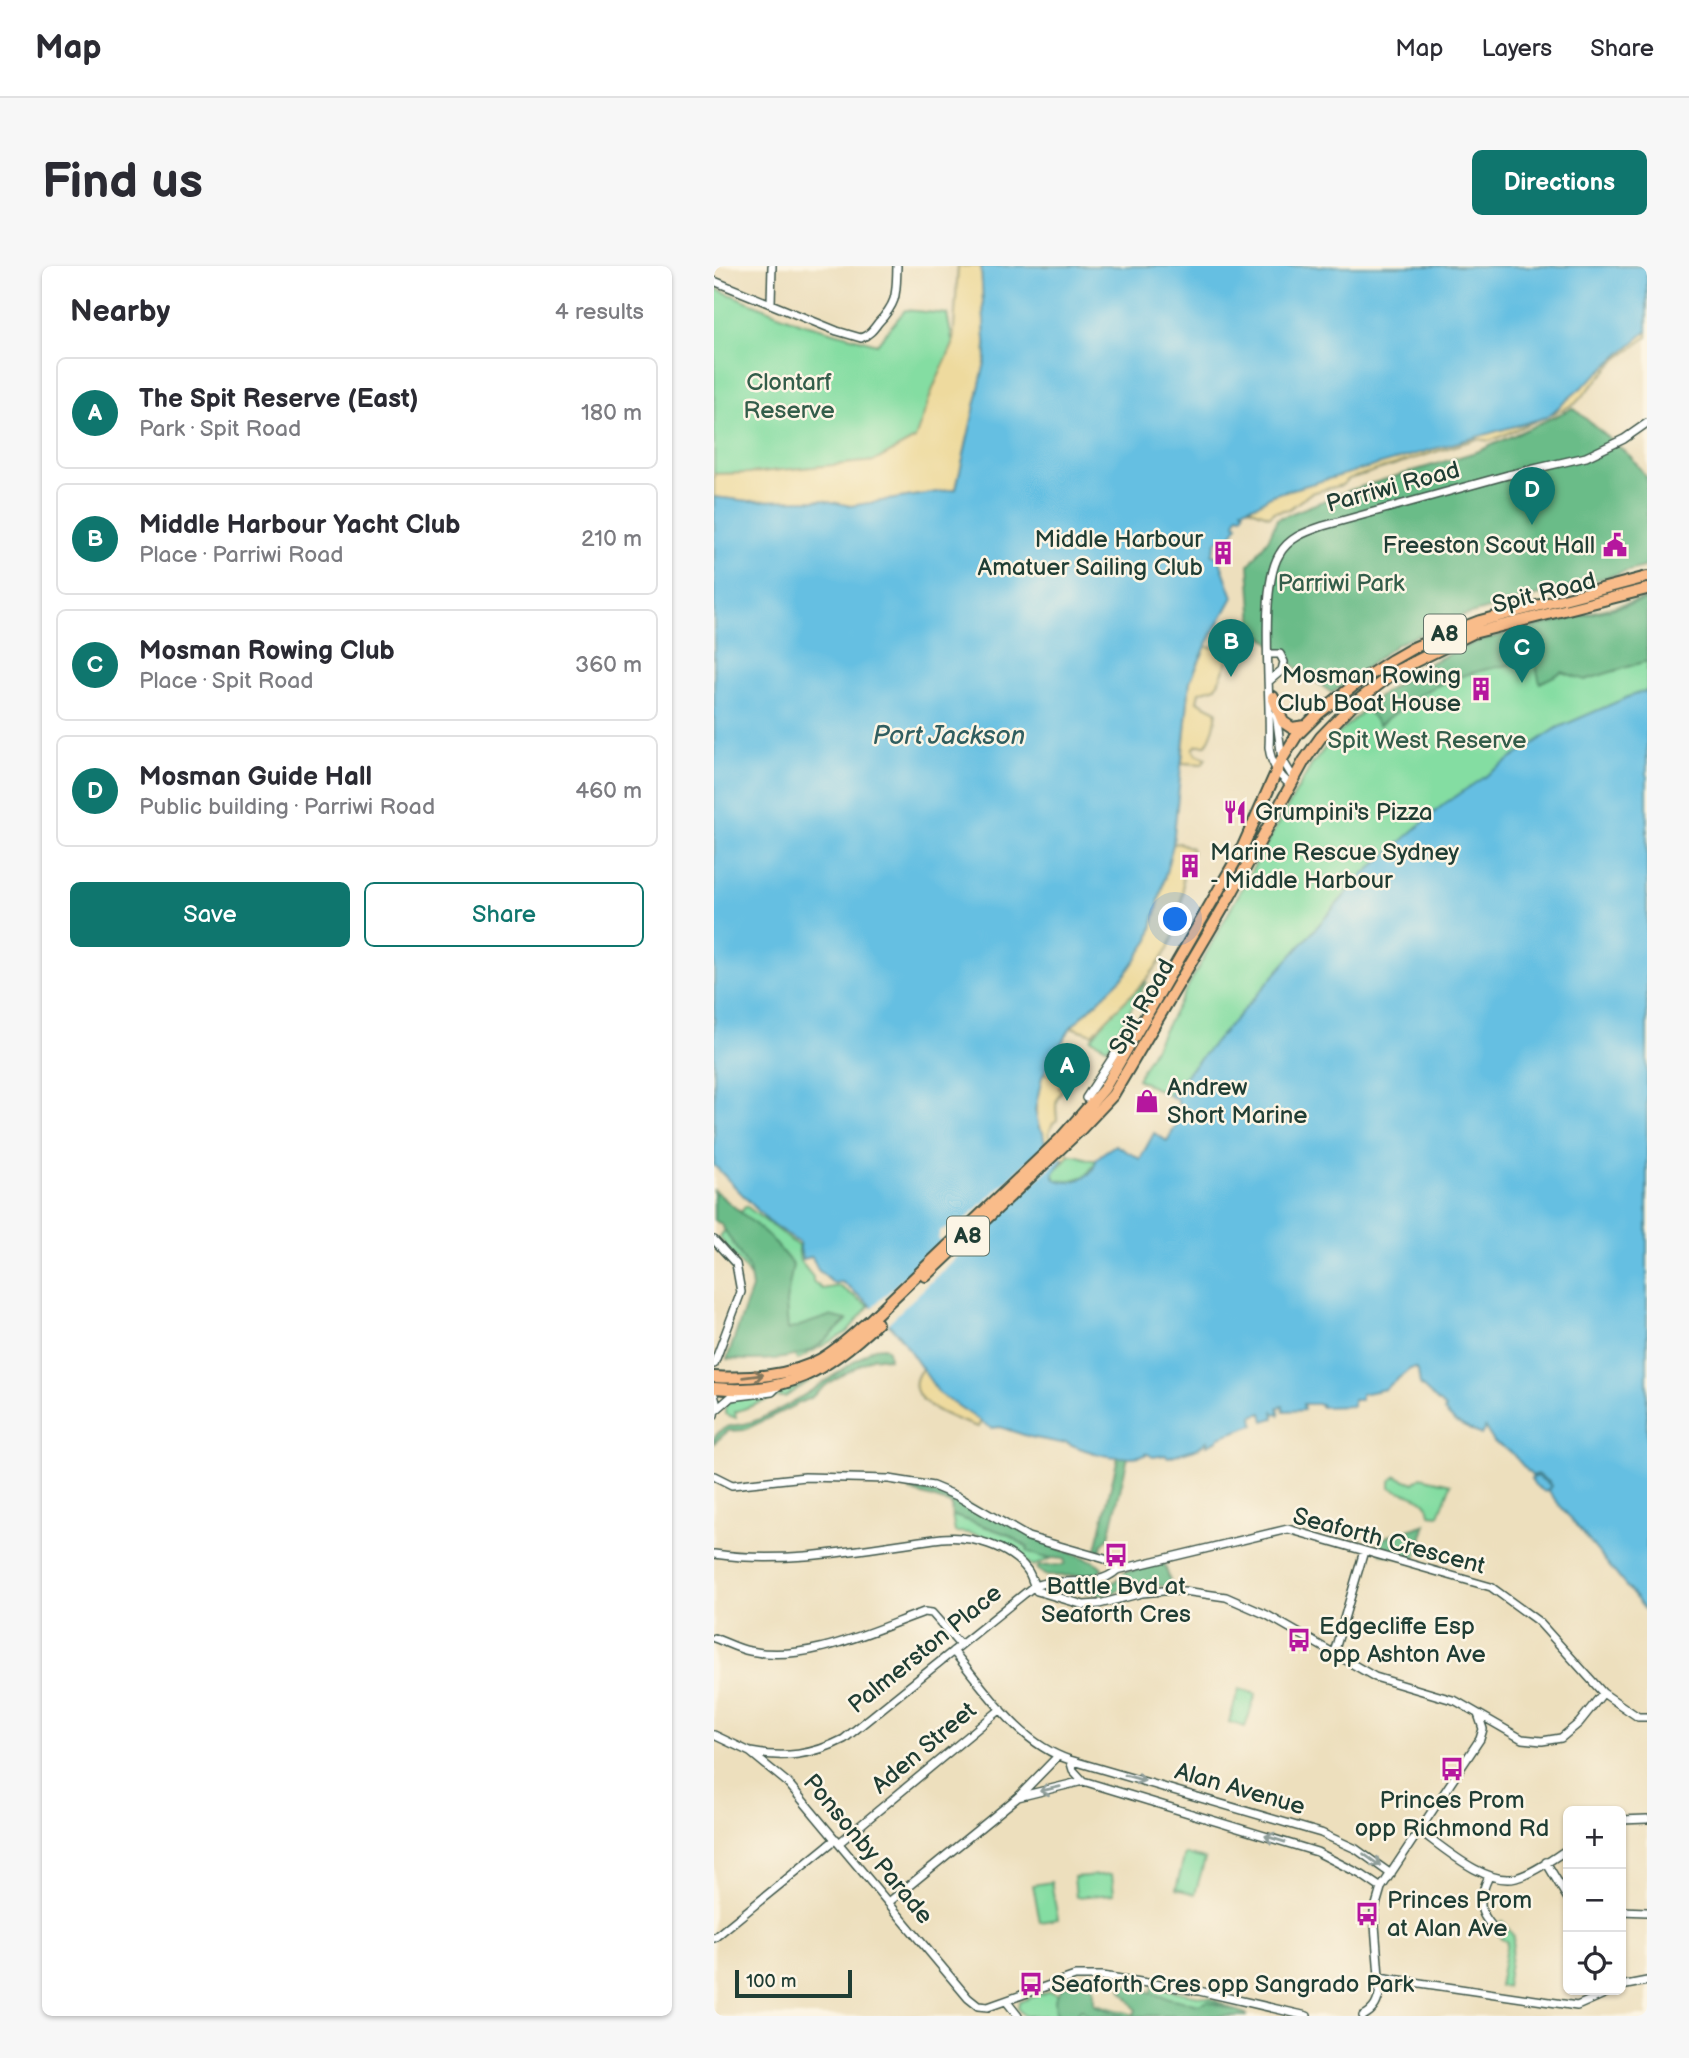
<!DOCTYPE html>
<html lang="en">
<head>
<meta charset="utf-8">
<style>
  body { margin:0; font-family:"Balsamiq Sans",sans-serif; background:#f7f7f7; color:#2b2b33 }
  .controls { position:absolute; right:21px; bottom:21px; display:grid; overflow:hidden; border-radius:10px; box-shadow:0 2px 5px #0004 }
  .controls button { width:63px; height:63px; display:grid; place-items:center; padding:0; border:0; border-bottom:2px solid #e1e1e2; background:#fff; color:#2b2b33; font:35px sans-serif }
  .scale { position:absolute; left:21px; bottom:18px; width:117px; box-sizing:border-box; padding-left:7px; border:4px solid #1f3d34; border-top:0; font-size:19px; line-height:24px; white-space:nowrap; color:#1f3d34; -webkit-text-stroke:5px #fcf5e5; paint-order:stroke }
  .you { position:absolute; left:462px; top:654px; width:24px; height:24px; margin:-18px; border:5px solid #fff; border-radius:50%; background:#1a73e8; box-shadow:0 0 0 10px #1a73e833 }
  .badge { display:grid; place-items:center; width:46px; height:46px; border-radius:50%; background:#0f766e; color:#fff; font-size:23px; font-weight:700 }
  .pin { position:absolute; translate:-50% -58px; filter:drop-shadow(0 2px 4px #0008) }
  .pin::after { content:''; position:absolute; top:37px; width:24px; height:21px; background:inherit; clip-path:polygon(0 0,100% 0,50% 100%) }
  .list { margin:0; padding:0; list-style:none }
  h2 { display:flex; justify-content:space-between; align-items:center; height:91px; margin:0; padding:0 28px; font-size:30px }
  h2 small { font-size:23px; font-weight:400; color:#7c7c81 }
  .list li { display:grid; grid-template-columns:46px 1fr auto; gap:21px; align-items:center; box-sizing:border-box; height:112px; margin:0 14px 14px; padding:0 14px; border:2px solid #e1e1e2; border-radius:10px }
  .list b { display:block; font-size:26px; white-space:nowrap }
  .list p { margin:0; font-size:23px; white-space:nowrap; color:#7c7c81 }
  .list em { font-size:23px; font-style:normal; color:#7c7c81 }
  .actions { display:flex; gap:14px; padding:21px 28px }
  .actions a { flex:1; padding:16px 0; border:2px solid #0f766e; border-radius:10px; text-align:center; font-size:24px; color:#0f766e }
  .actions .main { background:#0f766e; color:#fff }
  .icon { flex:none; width:38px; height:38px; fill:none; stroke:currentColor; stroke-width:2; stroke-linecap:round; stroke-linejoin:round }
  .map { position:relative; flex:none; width:933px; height:1750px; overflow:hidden; border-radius:10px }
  header { display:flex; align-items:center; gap:42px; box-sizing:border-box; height:98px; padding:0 35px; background:#fff; border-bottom:2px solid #e1e1e2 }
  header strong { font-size:33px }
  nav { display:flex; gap:38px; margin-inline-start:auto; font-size:24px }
  .intro { display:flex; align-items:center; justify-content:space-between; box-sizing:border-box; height:168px; padding:0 42px }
  h1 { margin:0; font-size:49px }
  .button { padding:18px 32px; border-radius:10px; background:#0f766e; color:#fff; font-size:24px; font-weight:700 }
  main { display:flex; gap:42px; padding:0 42px }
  aside { flex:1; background:#fff; border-radius:10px; box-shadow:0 2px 5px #0004 }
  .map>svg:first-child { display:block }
</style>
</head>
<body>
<header>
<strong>Map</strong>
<nav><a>Map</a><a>Layers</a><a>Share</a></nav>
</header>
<div class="intro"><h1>Find us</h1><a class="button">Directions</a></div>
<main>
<aside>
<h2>Nearby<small>4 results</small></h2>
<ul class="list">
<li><span class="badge">A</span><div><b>The Spit Reserve (East)</b><p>Park · Spit Road</p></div><em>180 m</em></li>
<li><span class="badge">B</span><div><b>Middle Harbour Yacht Club</b><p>Place · Parriwi Road</p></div><em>210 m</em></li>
<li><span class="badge">C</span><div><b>Mosman Rowing Club</b><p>Place · Spit Road</p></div><em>360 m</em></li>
<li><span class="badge">D</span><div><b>Mosman Guide Hall</b><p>Public building · Parriwi Road</p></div><em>460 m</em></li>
</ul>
<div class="actions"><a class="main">Save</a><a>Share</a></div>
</aside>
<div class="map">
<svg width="933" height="1750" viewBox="0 0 933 1750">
  <rect width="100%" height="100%" fill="#fcf5e5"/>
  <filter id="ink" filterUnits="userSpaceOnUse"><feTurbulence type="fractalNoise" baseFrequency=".0143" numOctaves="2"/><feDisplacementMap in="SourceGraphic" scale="14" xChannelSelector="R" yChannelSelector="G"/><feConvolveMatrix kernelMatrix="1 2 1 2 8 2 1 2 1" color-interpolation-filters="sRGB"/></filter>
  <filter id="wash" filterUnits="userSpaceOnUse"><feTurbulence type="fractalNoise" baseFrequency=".00686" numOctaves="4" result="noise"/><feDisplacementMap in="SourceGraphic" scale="28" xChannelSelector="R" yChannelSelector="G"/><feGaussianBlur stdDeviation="1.57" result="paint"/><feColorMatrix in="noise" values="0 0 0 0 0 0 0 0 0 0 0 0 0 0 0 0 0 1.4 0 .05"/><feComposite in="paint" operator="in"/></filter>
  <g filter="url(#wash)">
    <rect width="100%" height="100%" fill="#eddfbd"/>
    <path fill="#84dda2" stroke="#528d6b" stroke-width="2" d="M0,22l84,34 79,22 28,-34 42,4 6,31 -18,39 -20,55 -40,22 -123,12 -38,1z
      M933,332v93l-12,3 -273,182 -190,216 -4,3 -31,-16 126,-229 48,-84 22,-28 40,-36 30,-22 27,-17 48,-22z
      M433,715l-39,67 -17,-9 18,-24z
      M357,889c9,-1 16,7 26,5l-11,16 -18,5 -13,-1 -1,-7 3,-6 7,-5 3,-5z
      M32,940l52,40 2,15 13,16v5l10,7 16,-3 30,20 -22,26 -50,28 -50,-88 -28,-35z
      M136,1086l1,2 -66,43h-9l-41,15 1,6 -11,-4v-8l7,-7 37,-3 29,-10 26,-14z
      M682,1210l18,7 7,-6 30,7 -12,31 -9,-1c-2,-20 -25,-18 -40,-27v-6z
      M238,1249l55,19 21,14 -1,3 23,8 -17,7c-8,-4 -11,-9 -18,-15 -16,-12 -41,-19 -60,-19z
      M525,1423l17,5 -11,33 -16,-5z
      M471,1588l20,5 -10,35 -19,-5z
      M398,1608l2,20 -38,3 -2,-20z
      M337,1616l7,37 -18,3 -7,-37z
      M789,1655l11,16 -8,50 -7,-1 8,-44 -7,-4 3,-5 -9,-7z
      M439,1721l57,11 37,18h-99z
      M335,1725l89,25h-114l-6,-7 1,-7z"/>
    <path fill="#6bbc88" stroke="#457c5e" stroke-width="2" d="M859,142l58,49 16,21v88l-184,50 -66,28 -65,49 -33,-23 -46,-43 -4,-62 20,-27 8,-19 74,-29 128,-39z
      M933,334v61l-62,19 -23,-8 -22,11 -5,-21c-33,2 -77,12 -107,28 -17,9 -33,24 -49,35l-14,-17 20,-16 45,-29 48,-22z
      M0,924l56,47 23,28 -7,37 2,28 41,-14 18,4c-9,9 -19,18 -29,26 -23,16 -63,15 -91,13l25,-71 -3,-19 -28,-45 -7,-4z
      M170,1081l4,3 1,9 -15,-2 -44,25 -18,15 -68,33 -16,1 -14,12v-5c13,-17 21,-10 38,-16 44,-17 83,-48 122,-74z
      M404,1191h10l-19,80 -6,6 -3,8 -4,-2z
      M196,1222c54,9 101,38 150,61 13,6 35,9 43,20l-7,6 -45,1h-5l-9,-7 2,-3 23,-1 3,-2 -1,-4 -22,-2 -15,-6 1,-4 -21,-13 -55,-19 -1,-11 -41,-13z
      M712,1258l-11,37 -33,-7 -5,-5v-4c10,-14 34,-14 49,-21z
      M450,1297l8,23h-32l-17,7 6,-6 -3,-1c-24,16 -37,6 -60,0l32,2 16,-6 11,-10z
      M368,1714l12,8v17l31,11h-36l-8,-7 -8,7 -17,-2 -1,-15 7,-12z
      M409,1718l11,2 26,10 39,9 9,-4 38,13v2h-113l3,-6 -15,-21z"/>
    <path fill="#eeda9e" stroke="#868c69" stroke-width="2" d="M244,0h23l5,92 -30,131 -105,17 -29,-6 -73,1 -35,-4v-23l38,-1 123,-12 40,-22 19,-53 19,-41z
      M933,51v20l-32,24 -40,43 -85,37 -13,-2 -128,40 -7,6 -31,8 -22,16 -15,3 -4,4 -21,-8 23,-13z
      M492,380l15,3 7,12 -12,26 -17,5 -2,9 20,10c-1,13 -4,23 -11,34h-9l-4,4 3,5 10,4 -4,6 -20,-1 8,-82z
      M466,577l11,5 1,5 -7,2c-4,13 -3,19 -2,32 0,11 -6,42 -11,53 -17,39 -52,63 -79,94l-22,-7 53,-51 25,-36 24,-96z
      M330,805l17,12 -2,5 3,3c-8,8 -6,17 -5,29l-4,3 -4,10 2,5 18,16 -8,10v-6c-29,-25 -30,-51 -17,-87z
      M209,1102l16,25 42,28 -3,6c-22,-7 -84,-27 -55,-59z"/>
    <path fill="#65bfe2" stroke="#427e8b" stroke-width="2" d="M267,0h666v65l-100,86 -275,78 -14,9 -16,5 2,3 -2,4 -4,-1 -3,8 3,2 -10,15 1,3 -12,-3 -5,15 9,2 -1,4 13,36 -27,49 -16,35 -17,163 -24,96 -25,36 -53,51 -29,50 -7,33 4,18 4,4 2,13 18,14 -9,14v5c10,8 32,2 39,-9 2,-3 2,-7 4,-10 4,-6 13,-10 18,-14l25,14 14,-26 13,8 15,-26 12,7 3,-7 -19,-11v-4l-10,-5 194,-219 82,-72 113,-76 78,-34 12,-3v921l-99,-121 4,-6 -7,7 -10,-7 -4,-6 6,-3 13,9 -1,-3 -12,-8 -5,2 -21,-24 -17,-10 -9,-14 -4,7 -26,-13 -11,-11 2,-2 -26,-24 -2,-14 -3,-3 -5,1 -25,20 -24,5v6h-8v6l-32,1v-3h-18l1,6c-6,1 -13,0 -20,1l-1,-5 -5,1 2,9 -2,-3 -4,1 -1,-4 1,8 -10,3 -2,-8 -9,3 1,9 -35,12 -1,3 -11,5v-4l-9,7 -30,9 -2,-2 -13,2 -7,-4v2c-31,6 -54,-1 -81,-13l-4,1 -31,-6 -30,-10 -9,1 -52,-35 -41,-59 -31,-32 -25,-20 -9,1 -15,-13 -6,-13 -10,2 -3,-16 -31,-22 -54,-56v-668l35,4 73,-1 29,6 105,-17 30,-131z"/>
    <path fill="#eddfbd" d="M334,876l15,13 -178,171 -16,-16 73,-68 -4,-4 2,-7 8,-3 4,4z"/>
  </g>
  <g filter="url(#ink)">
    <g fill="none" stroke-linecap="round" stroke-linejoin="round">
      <g stroke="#3e5549" stroke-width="10">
        <path id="minor" d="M0,15l123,50 24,7c8,-3 12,-8 17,-15 20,-21 18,-29 19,-57
          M57,37l1,-37
          M554,388h12l4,8 -2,8 -13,11
          M562,448l6,45 12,20
          M577,519c-13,-10 -20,-21 -22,-38 3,-45 -11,-157 10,-192 9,-17 26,-23 44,-29l185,-51 78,-18 38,-18 23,-16
          M372,832l29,-44
          M0,974l22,24 5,28 -27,72
          M0,1129l2,7 -2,13
          M2,1144l15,-13 41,-5 8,-8
          M0,1210l18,9 73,-8 84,2 44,7 24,10 71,41 77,22 10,6 2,5
          M0,1288c75,11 153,-6 228,-16 28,-3 68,8 86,33 4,6 5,14 9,20l47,14 15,-1 43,-11 21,-2h21l42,6 41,18 108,62 81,24 66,38 20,2 19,-3 18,-15 24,-30
          M0,1372c12,4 24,11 36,13 57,12 121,-20 174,-39l8,1 28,32
          M239,1385c34,40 65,92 117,109l251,73 35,16 35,25
          M620,1387l30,-102
          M0,1469l36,17 38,31 180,215 10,8 10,1 87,-31h27l97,15 108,25
          M36,1486c34,7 63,3 94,-13l190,-153c27,-10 62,4 83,-16l171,-41 203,58 48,35 64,71 35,24h9
          M356,1494l3,10 10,11
          M304,1531l65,-16 234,71 45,23 19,13
          M907,1554l26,-1
          M706,1565c24,17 66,55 96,47 18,-5 36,-19 52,-29
          M125,1577l162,-134
          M832,1596l22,37
          M775,1610c-13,28 -11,36 10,58
          M175,1636l129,-105 40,-41
          M907,1645l26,1
          M0,1672l122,-99
          M665,1711l198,29 36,-16
          M907,1720l26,-5
          M293,1736l11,14
          M649,1750c12,-6 15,-14 17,-27l-6,-77 7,-24 99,-149 3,-10 -5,-15"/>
      </g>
      <g stroke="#3e5549" stroke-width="14">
        <path id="trunk" d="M559,431l10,25 9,6 13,-2
          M212,1010l155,-147 32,-34 117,-199 74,-135 17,-24 31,-32 44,-34 77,-38 174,-44
          M0,1111c34,2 77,-1 107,-18 18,-10 32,-25 48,-38l191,-182 44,-50 136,-236 42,-94 15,-24 22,-22 38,-30 35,-23 21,-12 33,-14 34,-13 167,-44
          M0,1122c72,7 113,-17 163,-65"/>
      </g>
      <use href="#minor" stroke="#fff" stroke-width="7"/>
      <use href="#trunk" stroke="#f9bc8a" stroke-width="10"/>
    </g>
    <defs><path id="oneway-shaft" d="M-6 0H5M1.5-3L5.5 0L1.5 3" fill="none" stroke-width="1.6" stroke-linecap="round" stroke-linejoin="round" transform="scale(1.75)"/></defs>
    <use stroke="#81765b" href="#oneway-shaft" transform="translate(39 1110) rotate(-7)"/>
    <g stroke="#8f9e9a">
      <use href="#oneway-shaft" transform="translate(421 1512) rotate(16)"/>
      <use href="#oneway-shaft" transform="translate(336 1523) rotate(167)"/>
      <use href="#oneway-shaft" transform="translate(561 1573) rotate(-163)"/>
      <use href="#oneway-shaft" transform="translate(658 1594) rotate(36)"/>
    </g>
  </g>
  <defs>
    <g id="civic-bare" transform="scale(1.89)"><path d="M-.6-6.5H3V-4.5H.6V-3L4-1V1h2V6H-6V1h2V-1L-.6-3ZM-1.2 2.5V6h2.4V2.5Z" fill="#b5179e" stroke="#fcf5e5" stroke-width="2.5" paint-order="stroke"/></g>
    <g id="building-bare" transform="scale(1.89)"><path d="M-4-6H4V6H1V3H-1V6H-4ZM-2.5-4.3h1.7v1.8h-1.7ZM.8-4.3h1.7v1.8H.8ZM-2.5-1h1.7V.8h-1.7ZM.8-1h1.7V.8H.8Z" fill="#b5179e" stroke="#fcf5e5" stroke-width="2.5" paint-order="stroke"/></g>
    <g id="restaurant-bare" transform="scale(1.89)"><path d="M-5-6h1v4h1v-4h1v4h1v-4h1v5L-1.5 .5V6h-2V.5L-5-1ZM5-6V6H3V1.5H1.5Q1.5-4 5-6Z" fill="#b5179e" stroke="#fcf5e5" stroke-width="2.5" paint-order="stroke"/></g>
    <g id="shop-bare" transform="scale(1.89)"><path d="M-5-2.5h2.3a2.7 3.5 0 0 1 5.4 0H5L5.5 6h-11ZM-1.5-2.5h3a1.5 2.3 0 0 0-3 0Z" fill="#b5179e" stroke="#fcf5e5" stroke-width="2.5" paint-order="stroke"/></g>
    <g id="bus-bare" transform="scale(1.89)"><path d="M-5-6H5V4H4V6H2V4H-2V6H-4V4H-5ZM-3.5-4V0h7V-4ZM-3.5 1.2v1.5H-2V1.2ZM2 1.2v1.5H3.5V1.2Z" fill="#b5179e" stroke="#fcf5e5" stroke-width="2.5" paint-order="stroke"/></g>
  </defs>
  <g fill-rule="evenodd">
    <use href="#civic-bare" x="901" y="279"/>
    <use href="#building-bare" x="509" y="287"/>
    <use href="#building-bare" x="767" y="423"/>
    <use href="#restaurant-bare" x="521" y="546"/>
    <use href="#building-bare" x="476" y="600"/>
    <use href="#shop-bare" x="433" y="835"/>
    <use href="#bus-bare" x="402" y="1289"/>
    <use href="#bus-bare" x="585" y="1374"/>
    <use href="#bus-bare" x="738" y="1503"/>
    <use href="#bus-bare" x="653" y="1648"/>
    <use href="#bus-bare" x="317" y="1718"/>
  </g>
  <g text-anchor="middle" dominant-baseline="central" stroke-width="5" stroke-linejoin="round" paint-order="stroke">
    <g fill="#fcf5e5" stroke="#617469" stroke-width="2">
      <rect x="710" y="348.5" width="42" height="39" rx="5"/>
      <rect x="233" y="950.5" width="42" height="39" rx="5"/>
    </g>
    <g font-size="23" font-weight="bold" fill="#1f3d34">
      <text x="731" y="368">A8</text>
      <text x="254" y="970">A8</text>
    </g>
    <g font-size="24" fill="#335d4a" stroke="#fcf5e5">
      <text x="75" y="116">Clontarf<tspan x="75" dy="28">Reserve</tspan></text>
      <text x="627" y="317">Parriwi Park</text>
      <text x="713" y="474">Spit West Reserve</text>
    </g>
    <g font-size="24" fill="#1f3d34" stroke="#fcf5e5">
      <text transform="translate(679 221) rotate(-15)">Parriwi Road</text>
      <text transform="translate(830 327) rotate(-14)">Spit Road</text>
      <text transform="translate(428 741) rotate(-60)">Spit Road</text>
      <text transform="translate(675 1275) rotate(15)">Seaforth Crescent</text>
      <text transform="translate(211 1383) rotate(-39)">Palmerston Place</text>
      <text transform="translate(210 1482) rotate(-40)">Aden Street</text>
      <text transform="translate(526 1523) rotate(16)">Alan Avenue</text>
      <text transform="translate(154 1583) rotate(50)">Ponsonby Parade</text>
    </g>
    <g font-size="24" fill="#1f3d34" stroke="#fcf5e5" text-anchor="start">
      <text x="489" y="273" text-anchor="end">Middle Harbour<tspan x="489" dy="28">Amatuer Sailing Club</tspan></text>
      <text x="881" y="279" text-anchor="end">Freeston Scout Hall</text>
      <text x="747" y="409" text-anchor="end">Mosman Rowing<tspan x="747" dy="28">Club Boat House</tspan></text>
      <text x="541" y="546">Grumpini's Pizza</text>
      <text x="496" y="586">Marine Rescue Sydney<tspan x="496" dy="28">- Middle Harbour</tspan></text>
      <text x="453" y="821">Andrew<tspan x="453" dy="28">Short Marine</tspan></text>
      <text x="402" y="1320" text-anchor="middle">Battle Bvd at<tspan x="402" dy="28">Seaforth Cres</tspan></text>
      <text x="605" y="1360">Edgecliffe Esp<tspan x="605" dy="28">opp Ashton Ave</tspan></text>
      <text x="738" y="1534" text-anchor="middle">Princes Prom<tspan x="738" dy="28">opp Richmond Rd</tspan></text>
      <text x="673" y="1634">Princes Prom<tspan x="673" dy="28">at Alan Ave</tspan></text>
      <text x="337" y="1718">Seaforth Cres opp Sangrado Park</text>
    </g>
    <g font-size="26" font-style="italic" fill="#305e60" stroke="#fcf5e5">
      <text x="235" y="470">Port Jackson</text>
    </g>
  </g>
</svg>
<div class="controls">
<button>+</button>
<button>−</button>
<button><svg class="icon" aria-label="locate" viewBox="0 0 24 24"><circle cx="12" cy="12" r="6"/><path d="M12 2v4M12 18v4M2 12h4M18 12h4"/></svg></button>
</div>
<div class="scale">100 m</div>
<div class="you"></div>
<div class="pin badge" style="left:353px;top:835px">A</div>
<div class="pin badge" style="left:517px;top:411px">B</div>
<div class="pin badge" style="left:808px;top:417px">C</div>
<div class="pin badge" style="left:818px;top:259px">D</div>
</div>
</main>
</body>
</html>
